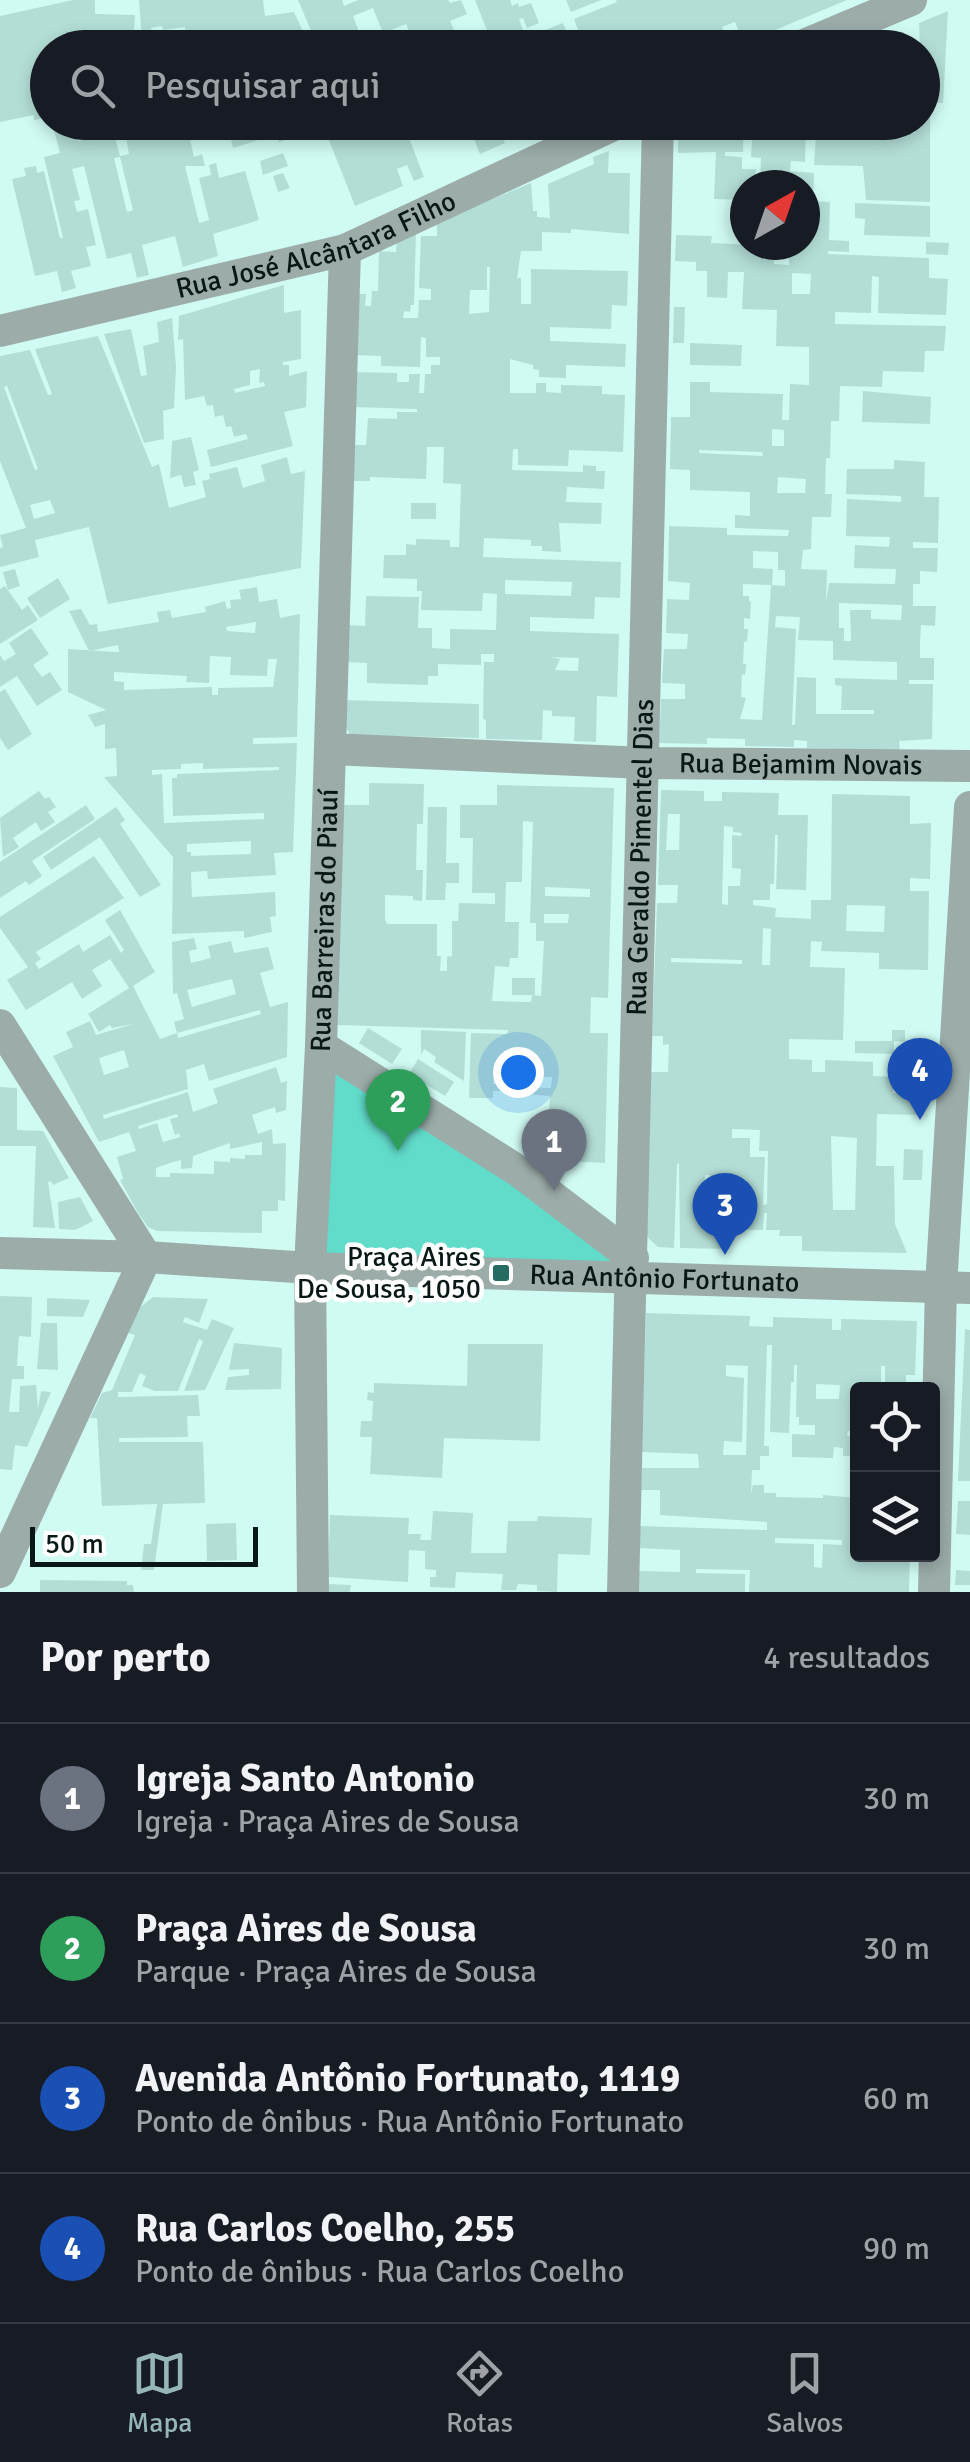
<!DOCTYPE html>
<html lang="pt">
<head>
<meta charset="utf-8">
<style>
  body { margin:0; font-family:Signika,sans-serif; background:#20242c; color:#f1f3f6 }
  .controls { position:absolute; right:30px; bottom:30px; display:grid; overflow:hidden; border-radius:10px; box-shadow:0 5px 15px #0003 }
  .controls button { width:90px; height:90px; display:grid; place-items:center; padding:0; border:0; border-bottom:2px solid #363941; background:#171b24; color:#f1f3f6; font:50px sans-serif }
  .compass { position:absolute; left:730px; top:170px; width:90px; height:90px; border-radius:50%; background:#171b24; box-shadow:0 5px 15px #0003; rotate:40deg }
  .scale { position:absolute; left:30px; bottom:25px; width:228px; box-sizing:border-box; padding-left:10px; border:5px solid #081816; border-top:0; font-size:28px; line-height:35px; white-space:nowrap; color:#081816; -webkit-text-stroke:8px #fff; paint-order:stroke }
  .you { position:absolute; left:518px; top:1072px; width:35px; height:35px; margin:-25px; border:8px solid #fff; border-radius:50%; background:#1a73e8; box-shadow:0 0 0 15px #1a73e833 }
  .badge { display:grid; place-items:center; width:65px; height:65px; border-radius:50%; background:#95b6b4; color:#fff; font-size:32px; font-weight:700 }
  .pin { position:absolute; translate:-50% -82px; filter:drop-shadow(0 2px 5px #0008) }
  .pin::after { content:''; position:absolute; top:52px; width:35px; height:30px; background:inherit; clip-path:polygon(0 0,100% 0,50% 100%) }
  .list { margin:0; padding:0; list-style:none }
  h2 { display:flex; justify-content:space-between; align-items:center; height:130px; margin:0; padding:0 40px; font-size:42px }
  h2 small { font-size:32px; font-weight:400; color:#9ea1a6 }
  .list li { display:grid; grid-template-columns:65px 1fr auto; gap:30px; align-items:center; box-sizing:border-box; height:150px; padding:0 40px; border-top:2px solid #363941 }
  .list b { display:block; font-size:38px; white-space:nowrap }
  .list p { margin:0; font-size:32px; white-space:nowrap; color:#9ea1a6 }
  .list em { font-size:32px; font-style:normal; color:#9ea1a6 }
  .icon { flex:none; width:55px; height:55px; fill:none; stroke:currentColor; stroke-width:2; stroke-linecap:round; stroke-linejoin:round }
  .map { position:relative; flex:none; width:970px; height:1592px; overflow:hidden }
  .search { position:absolute; background:#171b24; box-shadow:0 5px 15px #0003; left:30px; right:30px; top:30px; height:110px; display:flex; align-items:center; gap:25px; box-sizing:border-box; padding:0 35px; border-radius:55px; color:#9ea1a6; font-size:38px }
  .sheet { height:730px; background:#171b24 }
  nav { display:flex; justify-content:space-around; align-items:center; box-sizing:border-box; height:140px; border-top:2px solid #363941; background:#171b24; font-size:28px; color:#9ea1a6 }
  nav a { display:grid; justify-items:center; gap:5px }
  nav .on { color:#95b6b4 }
  .map>svg:first-child { display:block }
</style>
</head>
<body>
<div class="map">
<svg width="970" height="1592" viewBox="0 0 970 1592">
  <rect width="100%" height="100%" fill="#d0fbf3"/>
  <path fill="#61dccb" d="M319,1041l313,230 -316,-7z"/>
  <path fill="#b3ded6" fill-rule="evenodd" d="M73,0h22v14l40,1 -2,33h-85v69l-14,3v-5l-34,7v-106z
    M139,0h124l2,16 29,-4 11,24 7,-3 -14,-33h44l2,6 14,-6h90l2,3 11,-3 6,14 -17,7 11,24 3,-2 2,5h-50l-10,-24 -23,9 -10,-25 -20,8 12,32h-222v-4l43,-8 -1,-9 -22,3 -1,-4 -11,2 2,11 -11,2z
    M475,0h35l2,6 6,-3 1,4 12,-4 8,20 -12,5 -4,-10 -4,1 10,29h-35z
    M566,0h35l-30,12z
    M616,0h231l-103,43 -9,-21 -13,5 8,21h-145l-11,-29 43,-17z
    M948,11l-5,92 -21,-1 -3,-79z
    M563,23l9,23 -37,2 -5,-12z
    M922,117h8v85l-64,-2 -3,-34 -49,-1 2,-30 52,2 1,-15h11l-1,9 36,2v-11h7z
    M52,122h33l-11,4 4,15 36,-7 6,22 9,-2 -3,-17 25,-6 -2,-9h37l8,35 8,-3 3,12h-20l14,57 10,-3 -10,-42 12,-3 -2,-10 7,-2 3,15 26,-7 14,49 -46,14 5,22 -35,11 -8,-31 -33,9 7,30 -12,3 -6,-25 -24,6 -23,-93 -12,3 8,31 -6,1 3,11 11,-3 8,36 -10,2 5,19 -20,5 5,17 -14,4 -5,-21 -22,5 -23,-97 14,-3 -2,-8 12,-2 1,7 7,-2 16,67h3l-19,-81 16,-4zM120,157l13,53 -6,2 -13,-54z
    M227,122h40l7,13 -41,13z
    M271,122h20l5,14 -17,6z
    M305,122h98l21,55 -10,4 -7,-16 -10,4 6,17 -48,20 -32,-81 -15,6z
    M467,122h30l8,21 -25,11z
    M524,122h31v1l-27,11z
    M683,122h61l-1,30h-18v4l17,1v12h14l-1,16h-10v15l-31,-1 2,-47 -38,1v-29z
    M753,122h53l-1,40 -14,-1 -1,10 24,2 -1,28 17,1 -1,38 20,1v11l-21,-1v3l101,4v20l19,1 -2,36 -68,-2 1,-36 -7,-1 -1,37 -36,-1v12l111,2 -2,25h-19l-1,21 -41,-1 -1,16 -42,-1 -1,35h-8l-1,37h-4l-1,36h7l-1,23h-19l-1,32 -8,1 -2,19 26,1 -1,33 3,-20 66,1 1,-15 -42,-1 1,-23 34,2 1,-10 -44,-1 1,-37 54,3v-6l-55,-2 1,-25h47v-9l31,2 -1,35h15l-1,46 -25,-1v6h25l-1,24 -17,-1v13h-7v22h23l-1,20 -14,-1 -1,17v16h14v22h-25v4h24l-1,55 -33,2 1,10 -93,-3v-7l-13,-1v7l-49,-1v-7l-38,-1v6l-48,-1 2,-44h24v-15l-23,-1 2,-34h23l1,-15 -22,-1 1,-34 22,1 1,-17 -22,-2 1,-55 58,2v7l61,1 1,-6 -54,-2v-13l15,1v-24l-60,-2v-20l-20,-1 1,-52h19v-35h20v10l73,2 -1,26h7l1,-36 19,1v-38l-33,-1 1,-36 -35,-1 2,-37h-16l-1,26 -20,-1v-26h-11v-9l-21,-1 1,-26 36,1 -1,7 64,3 -1,18 15,1v-20h16v-5h6l1,-16h-7v-39h-45l1,-27 -10,-1zM792,273l19,1 -1,20h-18zM772,429l12,1v16h-12zM699,450l63,2 1,4 -64,-3zM778,477l28,2 -1,14h-28zM753,551l25,1v18h7v16l-14,-1 -9,135 -22,-1 6,-21 -5,-1 1,-23 3,1 1,-7v-4h-3l1,-22 3,-1 1,-12h-4v-11l6,1 1,-18 -2,1v-6h-6v-12l29,1 1,-16 -20,-1zM839,603l63,2 -1,15 -30,-1v-9h-21l1,31h-7v-13h-5zM776,616l24,1 -2,23 35,1v19l64,2v18l-62,-2v7l7,1 -1,24h33v4h-58v-36l-19,-1 -2,48h-3l4,-96 -21,-2z
    M609,151l-1,22h22l-1,61 -58,-5v4l-29,-1v19h-21l-4,27h4v26h10v-35l97,2 -1,35 -15,-1 -1,24 -61,-2v14l76,3 -1,23 -59,-2v13l-27,-1v-7l-6,-1v-4l-23,-6v34h26v-10h10v9l15,1v-8l41,1v8l23,1 -2,57 -54,-2 -1,16 -50,-1v-16h-5l-1,21 71,2v-7l13,1v5h9l-1,18 -37,-2 -1,15 36,1 -1,21 -42,-1 2,29 -19,-1v-5h-11v-6l-47,-2 -1,19 138,5 -1,36 -25,-1 -1,22 -64,-2v14l89,3 -2,63 -20,-1 -1,46 -22,-1 1,-24 -23,-1v-5l-9,-1 -1,30 -56,-1v-19l-3,-1 1,-57h10v-8h-13v11l-43,-1v12h-10v9l-61,-2v-20l-22,-1 1,-37 19,1 1,-30 53,1 -1,31h14v20l18,1v-20l46,1 1,-36 -14,-1 -1,18 -61,-1 1,-19h-5v-12l-34,-1 1,-23h22v-11l10,1v-6l34,1v7h9l2,-63 -18,-1 1,-36h-17l-1,32 -56,-2v4h-20l2,-36h14l2,-27 29,1v-7h20v-3l-65,-2 1,-35 44,1v9h12v-8h11l-1,19h5l1,-19h6v-9h9v-8h-14v-19l-5,-1 -1,30 -39,-1v-10l-27,-1 2,-61h10l-1,12h6l1,-15h6l1,-40 17,1 1,-13 19,-8 -2,74h-3l-1,7 -6,-1 -1,7h15l1,-18h12v-11l-12,-1 2,-52h16v-14l94,-39 2,28h4v6l13,1 -2,-34 46,-20 -1,-7zM487,267h3l-1,45 -20,2 1,-24h17zM505,580l67,2 -1,14 -66,-2zM549,657l30,1 -1,13 -23,-1 5,-11z
    M283,153l5,13 -25,9 -3,-14z
    M283,173l7,15 -12,4 -5,-16z
    M855,203l75,3v31l-66,-2 1,-16 -10,-1z
    M926,242l23,1 -1,12 -22,-1z
    M284,285v28l17,-3v49l-18,3v3h6v11l18,-5 -1,36 -22,5 9,34 -82,21 -4,-17 41,-11 -2,-5 -12,3 -3,-11 -5,1 -3,-12 -8,2 -2,-12 -6,1 -3,-10 -19,4 -2,-61 -5,1 1,-24zM260,369l-1,14 5,-1 1,4 -30,7 -1,-4 16,-4v-14z
    M674,307h11l-1,36h-11z
    M172,318l4,49 -2,41 -11,3 1,28 -20,4 -40,-109 27,-5 10,47 6,-1 -4,-29 16,-4 -2,-20z
    M98,336l54,131 7,-3 10,44 37,-11 -4,-16 8,-2 -1,-5 28,-7 6,21 22,-7 -4,-16 26,-8 4,17 14,-3 -4,97 -193,36 -19,-77 -54,13 4,17 -39,10v-19l3,-1 -3,-12 26,-7 -26,-67v-105l30,-6 18,45 4,-1 -17,-45zM7,386l31,83 -3,1 -31,-83zM50,500l5,13 -21,6 -4,-14z
    M690,343l52,2 -1,21 -51,-1z
    M863,391l68,6 -1,27 -68,-2z
    M191,437l8,33 -6,2 3,13 -12,2 -3,-12 -11,3 2,-37z
    M411,503h25v16h-25z
    M15,569l5,17 -12,4 -5,-18z
    M58,578l12,21 -30,19 -13,-20z
    M5,586l17,24 6,-5 10,15 -38,24v-55z
    M257,587l2,15 18,-3 3,19 20,-4 -3,123 -44,1v6l44,-1 -4,109 -19,1 2,22 -68,4 -1,-8 -16,1 1,25 83,-5 1,24 -6,1 2,15 -28,6v-7l-72,3 1,-77 -69,-80 13,-1 -1,-28 -11,1v-25l-10,3 -7,-12 18,-5 -38,-18v-43l17,1 30,2h4l-1,-7 -29,6 -20,-40 12,-2 9,16 7,-1 1,8 61,-10 -2,-10 13,-2 2,8 34,-6 -1,-5 20,-6 2,8 4,-1 -1,-8 11,-1 -2,-9zM256,622l-1,11 -28,-2 -1,-4zM210,656l21,1 -1,18 37,1 1,-17h9l-4,28 -55,1v7h-6v-8l-88,3v-8l-10,-1v-9l73,4 -1,6 23,1zM203,763v6l76,-2v3l-102,4v4h-5l1,38 91,-3v6l-100,4 -2,-49 -10,1v-5l29,-1v-5zM251,841v13l-60,2v-4h-4v-8z
    M31,628l18,26 -16,11 9,12 8,-5 12,18 -25,16 -20,-30 -17,11v-32l4,6 12,-7 -7,-11z
    M5,689l27,45 -24,16 -8,-12v-46z
    M343,700l136,4v34l-128,-3 -8,-11z
    M369,783l55,1 -1,40h-6l-1,46h7l-1,31 -9,-1v-4l-28,-1v24l2,5h50v32h4l-1,15h7v-14l5,-1v-35h6l1,-18 36,1v-11h-23l1,-55h-13v-33h37v-20l117,3 -6,210 -17,-1 -1,36h18l-3,130 -59,-3v-12l-15,1 1,-20 16,1 2,-34 -30,-2v-7l31,1 1,-11 -58,-1 -1,8h15l-1,7h-14v7h-24l2,-65 36,1 1,-4 -171,-5 5,-220h27zM523,821l10,1 -3,101h6v18h8l-3,55 -9,-1 -1,7 -39,-1 3,-35 14,1 1,-9h8l1,-36h-14l1,-40h16zM545,887l45,2v8l-45,-1zM544,914h25l-1,9h-24z
    M661,790l43,1v10h18v-9l57,1 -1,22h30l-2,75 -30,-1 2,-54h-3l-1,49h-4v16h-17v5l23,3 -1,9 36,2v-19h20l1,-106 78,2v28l21,-1 -1,56 -20,-1v13h19l-1,79 -49,-1v-16l-58,-2 1,-9 -11,-1 -1,26 35,1 -2,72 -54,-1v20l23,1v12h13v-12l48,2v14l20,1v16l23,1v-6h9l-1,27 -47,-1 -1,52h18l1,58 12,29 -105,-2v-15h-23l1,-6h-14l1,-17h-3l-1,17 -34,-1v20l-49,-1 -1,-85 -2,1 -3,84 -16,-1 -13,-12 6,-163h17l1,-28 -6,1v-9h-11l5,-133h20l1,-18h-20zM668,814h12l-1,36h-13zM724,826l9,1v5l9,1 -1,3 -9,-1v33l9,1 -1,17h-12v19l-6,-1zM847,905l38,1 -1,26 -38,-1zM763,928l8,1 -1,36h-8zM671,958l71,2v4l-71,-2zM732,1129l28,1 -1,21h9l-1,53 -4,1 2,-48h-15v-19h-18zM831,1136l26,2 -2,72h-22zM705,1175h5l-1,31 -5,-1z
    M39,791l6,8 4,-2 7,10 -8,5 7,10 -14,9 -5,-9 -23,16 6,9 -16,10 -3,-39z
    M86,805l9,14 -63,42 10,15 -13,9 -3,-4 -26,17v-36z
    M116,807l9,13 -5,4 41,61 -21,12 -40,-60 -49,33 -8,-13z
    M428,807h19l-1,56h13v20h-13l-1,17h-19z
    M94,856l30,42 -88,54 5,7 -6,4 4,6 40,-25 4,8 27,-17 11,18 3,-3 -19,-30 15,-10 35,62 -22,14 27,53 17,-6 1,5 83,-24 -1,-4 -83,23 -3,-11 10,-3 -7,-26 -4,1 -1,-52 22,-4 3,11 -8,2 2,12 20,-5 -3,-12 23,-5 3,12 34,-6 6,22 -14,4 10,34 18,-5 -1,55 -78,24 -5,-17 -18,6 2,19 -85,26 1,4 84,-27 5,20 25,-9 -5,-14 63,-22 5,16 6,-2 -1,29 -10,3 -1,-6 -23,8 6,19 14,-5 1,15 13,-1 -1,58 -7,-1v11h-16v22l-105,-2 -9,-4 -10,-14 -18,-33 3,-1 -6,-22 19,-6 -7,-19 -30,10 -46,-86 20,-9 -7,-15 24,-11 6,14 37,-11 -21,4 -2,-3 -11,7 -11,-18 41,-26 -19,-29 -18,11 10,16 -20,13 -10,-17 -46,28 -19,-30 21,-13 -28,-39v-11zM232,979l4,15 -44,13 -5,-17zM124,1050l5,17 -25,8 -5,-17zM177,1114l1,3 -8,2 5,16 4,-2 1,4 -17,5 -6,-19 -18,6 -1,-3zM262,1142v13h-17v4l-15,-1v4l-16,-1v13l-44,-1v4h-14v-9l14,-5 11,-3v9l11,-1 1,-12 37,-13v6z
    M512,978h23v17h-23z
    M368,1028l34,21 -10,15 -33,-21z
    M421,1030l45,2 -2,49 -30,-19 2,-5 -12,-8 -3,6z
    M892,1030h13v12l-13,-1z
    M855,1041h39v13l-39,-1z
    M418,1059l36,23 -9,14 -36,-22z
    M0,1087l17,1v42l26,1 26,47 -16,7 -2,-4 -3,1 7,46 -22,-1 3,-81h-36z
    M904,1149l19,1 -1,30h-19z
    M80,1197l13,24 -18,9 -16,-1 -1,-27z
    M0,1296l32,1 -1,40 -12,-1 -2,30h7v13h-12l-3,33h10l1,-26 16,-1 2,24 3,-18 10,1 -24,55 -12,-2 -3,25 -12,-1z
    M153,1297l55,2 -9,24 -14,-6 -2,5 24,8 5,-11 22,9 -29,62 -21,1 19,-50 -4,-2 -21,52h-23l-13,-5 4,-10 -6,-3 -8,19h-14v5l80,-2 2,21h-13l1,21 -69,1v4h84l2,61 -42,1 -9,66h-13l3,-26h7l6,-40 -55,2 -5,-88h-7l12,-25 10,-3 23,-55 -7,-2 10,-24z
    M47,1298l43,2 -7,17 -36,-1z
    M646,1313l104,3 -1,10 24,1v-10l59,2v11h9v-11l76,2 -2,54h-9v15h-21v-24h-4v24h-23v42l-10,-1 -1,5h11v20h-15v-8l-9,-1 -1,11 -41,-1v-23l23,1v-10h-16v-8h-3l1,-52h-3v17h-3l-2,51 -19,-1 2,-87h-5l-3,101h5v10h-9v14h-8l-1,23 2,-8h11v8h12v4l47,1v-3l35,3v43h-6v5h6v8h52l-1,38h-160l1,-22 -54,-1v4l49,1v18h-107l1,-21 41,1v-22l-41,-2 1,-22 127,4v-8l-107,-7v-25h-19l1,-22h57l-1,-14 -56,-2zM726,1365l22,1 -2,89h-23l1,-14 18,1 2,-64 -18,-2zM816,1384l24,1 -1,14h-23zM775,1538l67,2v5l-19,-1 -1,24 -8,-1v-23l-39,-1z
    M41,1323h16l1,47 -21,-1z
    M965,1329l5,1v151h-12z
    M234,1343l48,5 -1,41 -56,1 3,-13 21,-2v-6l-20,1z
    M468,1344h75l-3,97 -96,-3 -2,40 -72,-4 2,-37h-12l1,-16h11l1,-20 -6,-1 1,-8 6,1v-10l93,3z
    M958,1501h12v34l-14,-1z
    M433,1511l40,2 -2,40h35l2,-32h29l1,-5 54,2 -2,37 -32,-1 -1,38 -20,-1v-6l-19,-1 -2,6h-15l2,-16 -47,-2 -1,16 -25,-1v-10h6v-7l-11,-1v-18l-16,-1 -1,32 -80,-5 2,-62 79,3 -1,16h13l-1,6h11z
    M236,1523l1,37 -30,1 -1,-37z
    M956,1570l14,1v14h-15z
    M40,1580l87,1v4h6l1,7h-94z
    M328,1584l23,1 -1,7h-22z"/>
  <g fill="none" stroke-linecap="round" stroke-linejoin="round">
    <g stroke="#9baca9" stroke-width="32">
      <path d="M797,48l114,-48"/>
      <path id="s1" d="M0,331l345,-81 275,-128"/>
      <path id="s2" d="M331,749l313,14 326,3"/>
      <path d="M0,1025l146,232 -146,315"/>
      <path d="M321,1046l199,126 113,86"/>
      <path id="s3" d="M0,1253l146,4 164,11 660,20"/>
      <path id="s4" d="M313,1592l-3,-324 11,-222 24,-796"/>
      <path id="s5" d="M623,1592l35,-1470"/>
      <path d="M934,1592l7,-306 29,-479"/>
    </g>
  </g>
  <rect fill="#256c63" stroke="#fff" stroke-width="4" x="491" y="1263" width="20" height="20" rx="5"/>
  <g text-anchor="middle" dominant-baseline="central" stroke-width="9" stroke-linejoin="round" paint-order="stroke">
    <g font-size="28" fill="#081816" stroke="#fff">
      <text stroke="none"><textPath href="#s1" startOffset="328">Rua José Alcântara Filho</textPath></text>
      <text stroke="none"><textPath href="#s2" startOffset="470">Rua Bejamim Novais</textPath></text>
      <text stroke="none"><textPath href="#s5" startOffset="735">Rua Geraldo Pimentel Dias</textPath></text>
      <text stroke="none"><textPath href="#s4" startOffset="672">Rua Barreiras do Piauí</textPath></text>
      <text stroke="none"><textPath href="#s3" startOffset="665">Rua Antônio Fortunato</textPath></text>
    </g>
    <g font-size="28" fill="#081816" stroke="#fff" text-anchor="end">
      <text x="481" y="1257">Praça Aires<tspan x="481" dy="32">De Sousa, 1050</tspan></text>
    </g>
  </g>
</svg>
<div class="controls">
<button><svg class="icon" aria-label="locate" viewBox="0 0 24 24"><circle cx="12" cy="12" r="6"/><path d="M12 2v4M12 18v4M2 12h4M18 12h4"/></svg></button>
<button><svg class="icon" aria-label="layers" viewBox="0 0 24 24"><path d="M12 4l9 5-9 5-9-5zM3 14l9 5 9-5"/></svg></button>
</div>
<svg class="compass" viewBox="-18 -18 36 36"><path d="M0-13l5 13h-10z" fill="#e53935"/><path d="M0 13l5-13h-10z" fill="#9ea1a6"/></svg>
<div class="scale">50 m</div>
<div class="you"></div>
<div class="pin badge" style="left:554px;top:1191px;background:#6b7280">1</div>
<div class="pin badge" style="left:398px;top:1151px;background:#2e9e5b">2</div>
<div class="pin badge" style="left:725px;top:1255px;background:#1a4fb4">3</div>
<div class="pin badge" style="left:920px;top:1120px;background:#1a4fb4">4</div>
<div class="search"><svg class="icon" aria-label="search" viewBox="0 0 24 24"><circle cx="10" cy="10" r="6"/><path d="M15 15l6 6"/></svg>Pesquisar aqui</div>
</div>
<section class="sheet">
<h2>Por perto<small>4 resultados</small></h2>
<ul class="list">
<li><span class="badge" style="background:#6b7280">1</span><div><b>Igreja Santo Antonio</b><p>Igreja · Praça Aires de Sousa</p></div><em>30 m</em></li>
<li><span class="badge" style="background:#2e9e5b">2</span><div><b>Praça Aires de Sousa</b><p>Parque · Praça Aires de Sousa</p></div><em>30 m</em></li>
<li><span class="badge" style="background:#1a4fb4">3</span><div><b>Avenida Antônio Fortunato, 1119</b><p>Ponto de ônibus · Rua Antônio Fortunato</p></div><em>60 m</em></li>
<li><span class="badge" style="background:#1a4fb4">4</span><div><b>Rua Carlos Coelho, 255</b><p>Ponto de ônibus · Rua Carlos Coelho</p></div><em>90 m</em></li>
</ul>
</section>
<nav>
<a class="on"><svg class="icon" aria-label="map" viewBox="0 0 24 24"><path d="M3 6l6-2 6 2 6-2v14l-6 2-6-2-6 2zM9 4v14M15 6v14"/></svg>Mapa</a>
<a><svg class="icon" aria-label="directions" viewBox="0 0 24 24"><path d="M12 3l9 9-9 9-9-9zM9 14v-3h6M13 9l2 2-2 2"/></svg>Rotas</a>
<a><svg class="icon" aria-label="saved" viewBox="0 0 24 24"><path d="M7 4h10v16l-5-4-5 4z"/></svg>Salvos</a>
</nav>
</body>
</html>
